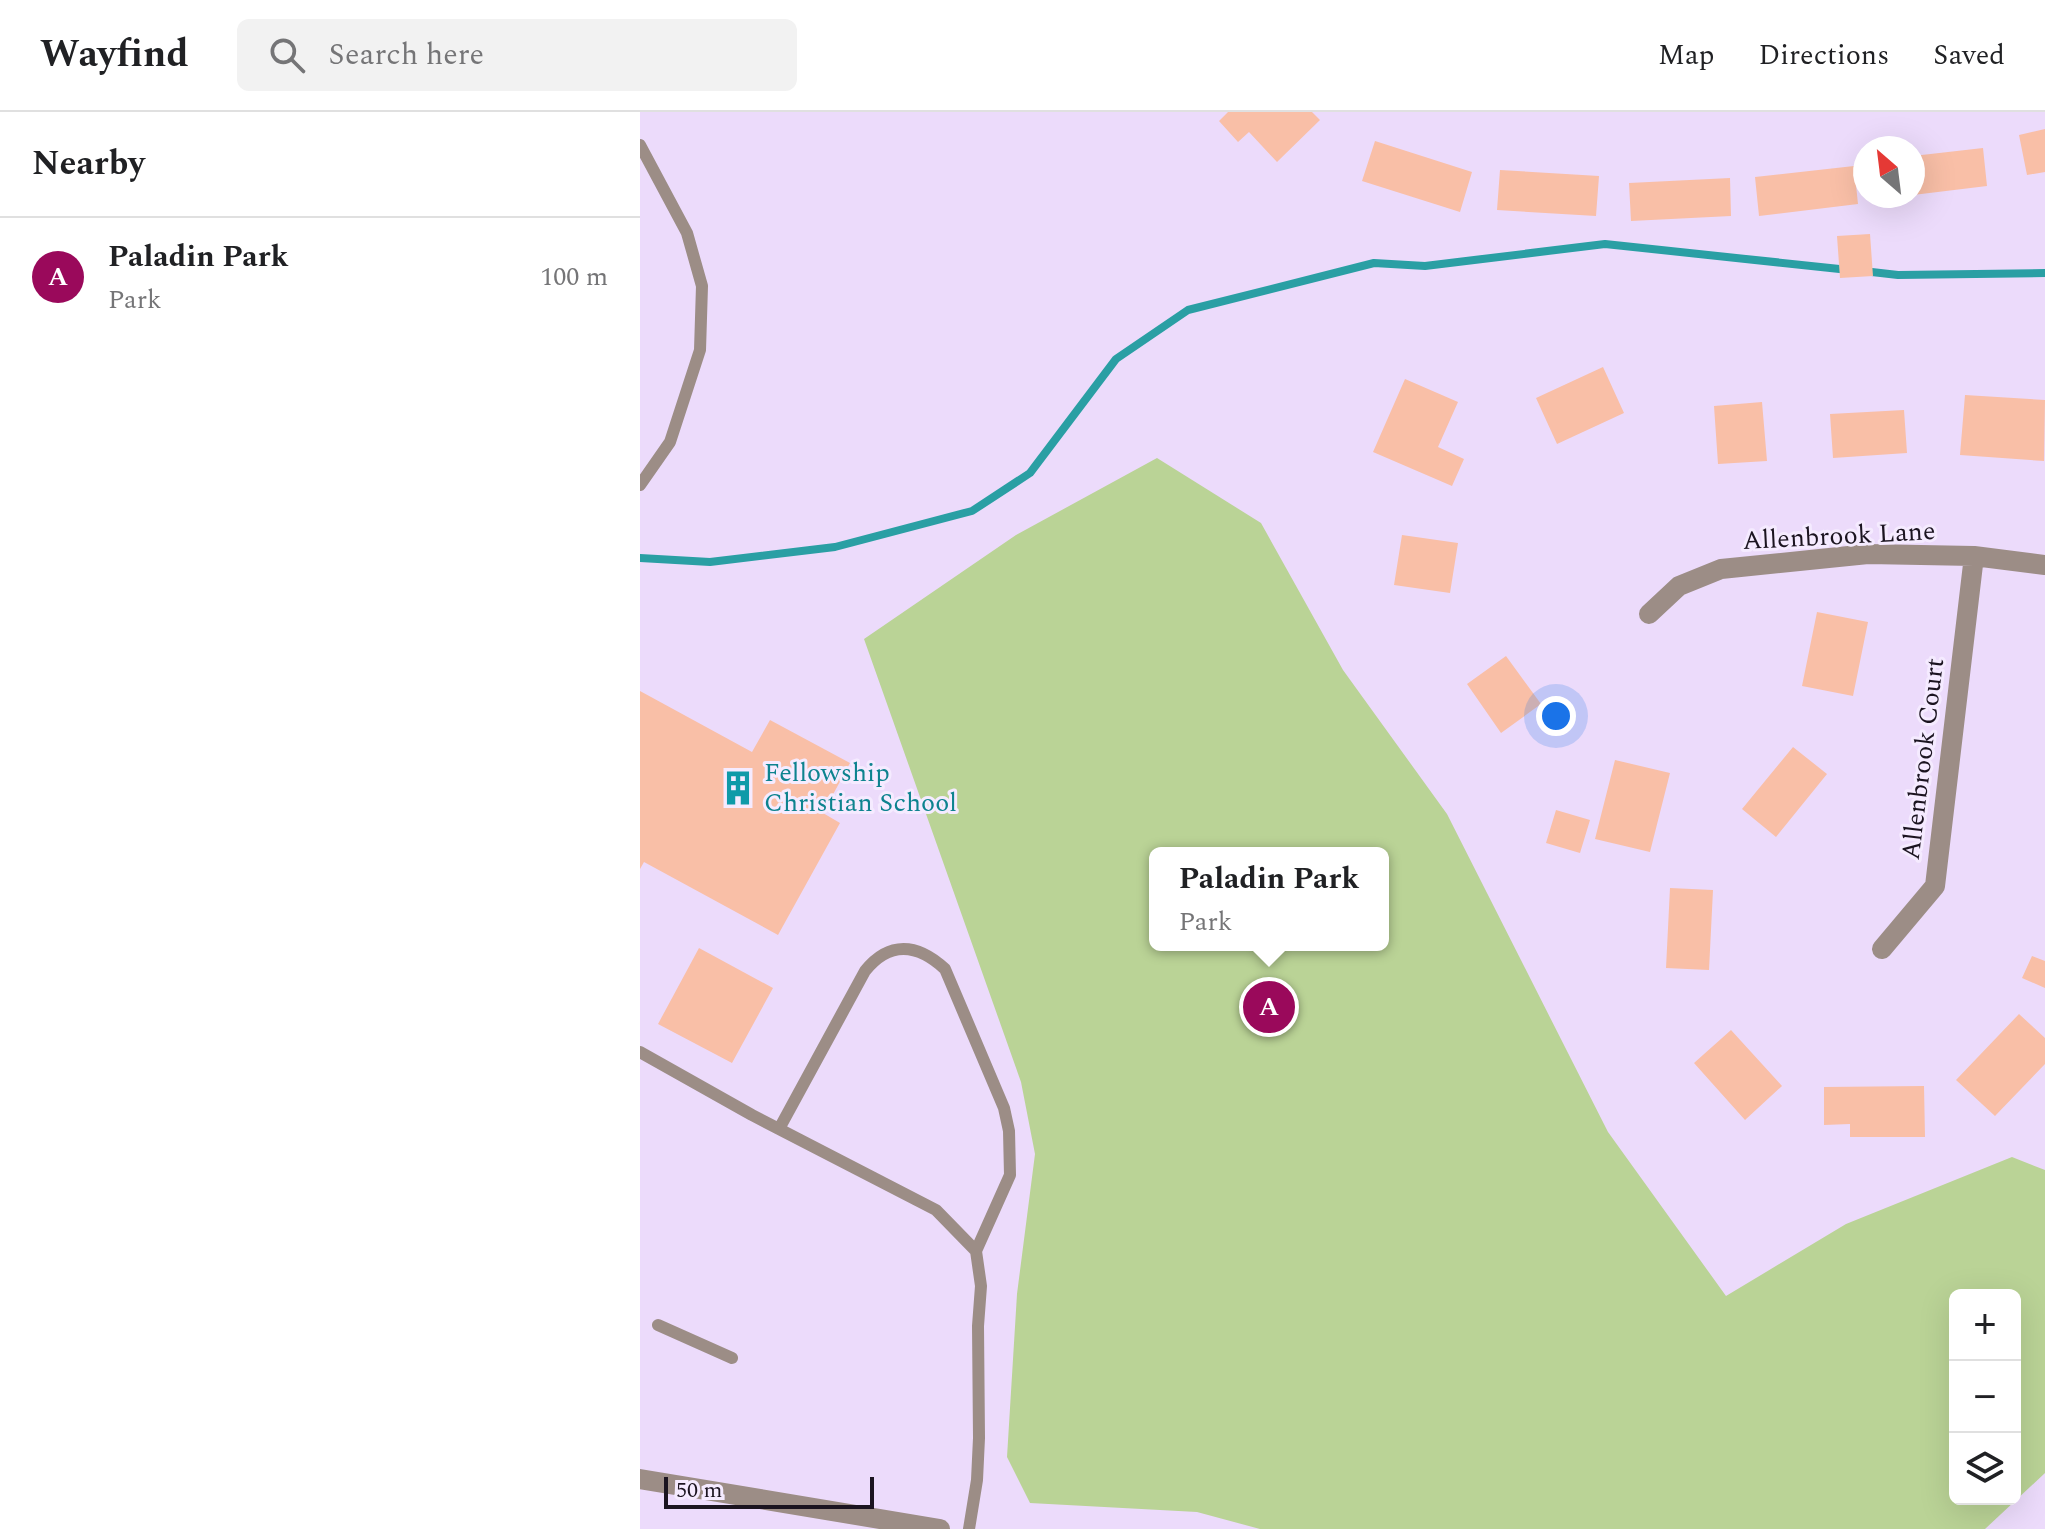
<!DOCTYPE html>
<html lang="en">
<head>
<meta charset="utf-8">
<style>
  body { margin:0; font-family:Spectral,serif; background:#f2f2f2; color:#202124 }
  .controls { position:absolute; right:24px; bottom:24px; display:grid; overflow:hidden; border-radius:12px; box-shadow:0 8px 32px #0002 }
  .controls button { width:72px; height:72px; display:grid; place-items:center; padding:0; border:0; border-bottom:2px solid #e0e0e0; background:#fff; color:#202124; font:40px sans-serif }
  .compass { position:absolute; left:1213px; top:24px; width:72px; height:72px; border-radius:50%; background:#fff; box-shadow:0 8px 32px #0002; rotate:332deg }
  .scale { position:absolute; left:24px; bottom:20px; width:210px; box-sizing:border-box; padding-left:8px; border:4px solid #1b1420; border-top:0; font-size:22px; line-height:28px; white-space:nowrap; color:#1b1420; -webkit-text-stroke:6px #f5ebff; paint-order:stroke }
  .you { position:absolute; left:916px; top:604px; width:28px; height:28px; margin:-20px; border:6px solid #fff; border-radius:50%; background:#1a73e8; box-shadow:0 0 0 12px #1a73e833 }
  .badge { display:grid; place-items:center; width:52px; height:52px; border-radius:50%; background:#9a095b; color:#fff; font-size:26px; font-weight:700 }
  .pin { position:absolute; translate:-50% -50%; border:4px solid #fff; box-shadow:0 2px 8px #0006 }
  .popup { position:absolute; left:509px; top:735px; width:240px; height:104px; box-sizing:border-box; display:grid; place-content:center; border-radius:12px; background:#fff; filter:drop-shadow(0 2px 6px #0005); font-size:26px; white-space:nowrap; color:#757577 }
  .popup b { font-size:30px; color:#202124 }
  .popup::after { content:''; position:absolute; left:50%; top:100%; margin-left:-16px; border:16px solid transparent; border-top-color:#fff }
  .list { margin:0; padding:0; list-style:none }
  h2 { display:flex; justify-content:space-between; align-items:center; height:104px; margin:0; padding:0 32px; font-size:34px }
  h2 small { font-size:26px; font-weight:400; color:#757577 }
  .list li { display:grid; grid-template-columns:52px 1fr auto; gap:24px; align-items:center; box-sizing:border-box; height:120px; padding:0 32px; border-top:2px solid #e0e0e0 }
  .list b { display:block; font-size:30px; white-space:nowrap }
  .list p { margin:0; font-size:26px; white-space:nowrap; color:#757577 }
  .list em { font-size:26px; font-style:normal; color:#757577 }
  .icon { flex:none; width:44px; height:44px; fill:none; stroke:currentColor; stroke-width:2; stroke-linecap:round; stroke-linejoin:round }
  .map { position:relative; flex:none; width:1405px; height:1417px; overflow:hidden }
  header { display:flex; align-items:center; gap:48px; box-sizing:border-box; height:112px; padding:0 40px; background:#fff; border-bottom:2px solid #e0e0e0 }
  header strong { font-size:38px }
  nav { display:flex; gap:44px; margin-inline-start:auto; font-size:28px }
  .search { width:560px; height:72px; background:#f2f2f2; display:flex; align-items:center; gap:20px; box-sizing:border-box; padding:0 28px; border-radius:12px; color:#757577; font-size:30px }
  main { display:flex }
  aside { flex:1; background:#fff }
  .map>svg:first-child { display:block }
</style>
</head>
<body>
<header>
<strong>Wayfind</strong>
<div class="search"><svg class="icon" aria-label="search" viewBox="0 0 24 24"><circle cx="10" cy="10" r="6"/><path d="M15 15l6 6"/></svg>Search here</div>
<nav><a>Map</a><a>Directions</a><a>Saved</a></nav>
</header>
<main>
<aside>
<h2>Nearby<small></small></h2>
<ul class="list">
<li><span class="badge">A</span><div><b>Paladin Park</b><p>Park</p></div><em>100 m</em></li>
</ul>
</aside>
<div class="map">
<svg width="1405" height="1417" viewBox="0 0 1405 1417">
  <rect width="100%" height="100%" fill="#ecdbfb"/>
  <path fill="#bad396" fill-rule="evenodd" d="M517,346l104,65 82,147 104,144 161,318 118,164 120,-72 166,-67 33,13v303l-60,56h-725l-63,-17 -167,-9 -23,-46 10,-163 18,-140 -14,-72 -157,-443 152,-104zM515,741h228v92h-228zM1315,1183h60v204h-60z"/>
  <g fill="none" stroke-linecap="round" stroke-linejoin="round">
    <path stroke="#2a9fa4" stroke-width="8" d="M1223,159l35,4 147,-2
      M0,446l70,4 125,-15 137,-36 58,-38 86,-114 72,-49 186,-47 51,3 180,-22 244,26"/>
  </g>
  <path fill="#f9bfa7" d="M588,0h84l8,8 -43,42 -28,-30 -11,10 -19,-21z
    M1405,17v43l-18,3 -8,-40z
    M735,29l97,31 -12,40 -98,-31z
    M1343,36l4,38 -74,9v-39z
    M1214,54l4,38 -99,12 -4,-39z
    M860,58l99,6 -3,40 -99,-6z
    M1090,66l1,38 -100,5 -2,-38z
    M1230,122l3,42 -33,2 -3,-42z
    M963,255l21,46 -67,31 -21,-46z
    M765,267l53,23 -20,45 26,12 -12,27 -79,-34z
    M1325,283l80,5 -1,61 -84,-6z
    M1122,290l5,59 -49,3 -4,-58z
    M1264,298l3,43 -74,5 -3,-44z
    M762,423l56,8 -8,50 -56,-8z
    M1177,500l51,10 -15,74 -51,-10z
    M866,544l35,48 -40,29 -34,-49z
    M0,579l112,61 18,-32 80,43 -27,50 17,10 -62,112 -134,-73 -4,7z
    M1153,635l34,27 -51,63 -34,-28z
    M975,648l55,13 -20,79 -55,-13z
    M916,698l34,10 -10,33 -34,-10z
    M1030,776l43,2 -4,80 -43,-2z
    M59,836l74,40 -41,75 -74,-39z
    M1392,844l13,5v27l-23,-10z
    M1379,902l26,24v26l-50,52 -39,-36z
    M1091,918l51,56 -37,34 -51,-57z
    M1284,974l1,51h-75v-13l-26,1v-38z"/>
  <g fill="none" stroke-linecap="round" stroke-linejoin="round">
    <path stroke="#9c8d86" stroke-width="12" d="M0,33l47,88 15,53 -2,64 -30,92 -30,43
      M0,940l112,63 184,95 40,41 5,35 -3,40 1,112 -2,42 -8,49
      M139,1017l86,-158c24,-30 52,-28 80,-2l59,139 5,23 1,44 -34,76
      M18,1213l74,33"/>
    <path stroke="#9c8d86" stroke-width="20" d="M1009,502l30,-28 42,-17 147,-15 106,2 71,9
      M1242,837l53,-63 39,-330"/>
    <path stroke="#9c8d86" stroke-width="20" d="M0,1367l300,50"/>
  </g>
  <defs>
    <g id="building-bare" transform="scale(2.76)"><path d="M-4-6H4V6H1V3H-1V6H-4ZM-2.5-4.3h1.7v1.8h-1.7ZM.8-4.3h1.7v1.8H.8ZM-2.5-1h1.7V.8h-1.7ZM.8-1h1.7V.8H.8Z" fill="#0f9aa8" stroke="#f5ebff" stroke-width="2.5" paint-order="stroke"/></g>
  </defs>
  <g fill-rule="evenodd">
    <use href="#building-bare" x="98" y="676"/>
  </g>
  <g text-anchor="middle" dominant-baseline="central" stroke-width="6" stroke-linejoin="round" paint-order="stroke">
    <g font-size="26" fill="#1b1420" stroke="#f5ebff">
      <text transform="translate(1199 424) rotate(-3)">Allenbrook Lane</text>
      <text transform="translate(1283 647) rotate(-83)">Allenbrook Court</text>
    </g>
    <g font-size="26" fill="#0d838f" stroke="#f5ebff" text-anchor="start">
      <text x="124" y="661">Fellowship<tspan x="124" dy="30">Christian School</tspan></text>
    </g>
  </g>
</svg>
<div class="controls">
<button>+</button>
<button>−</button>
<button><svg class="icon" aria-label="layers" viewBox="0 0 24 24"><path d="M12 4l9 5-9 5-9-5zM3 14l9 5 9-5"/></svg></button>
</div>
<svg class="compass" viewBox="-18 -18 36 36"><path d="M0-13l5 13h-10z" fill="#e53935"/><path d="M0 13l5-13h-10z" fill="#757577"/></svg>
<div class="scale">50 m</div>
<div class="you"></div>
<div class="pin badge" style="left:629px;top:895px">A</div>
<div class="popup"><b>Paladin Park</b>Park</div>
</div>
</main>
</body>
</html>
